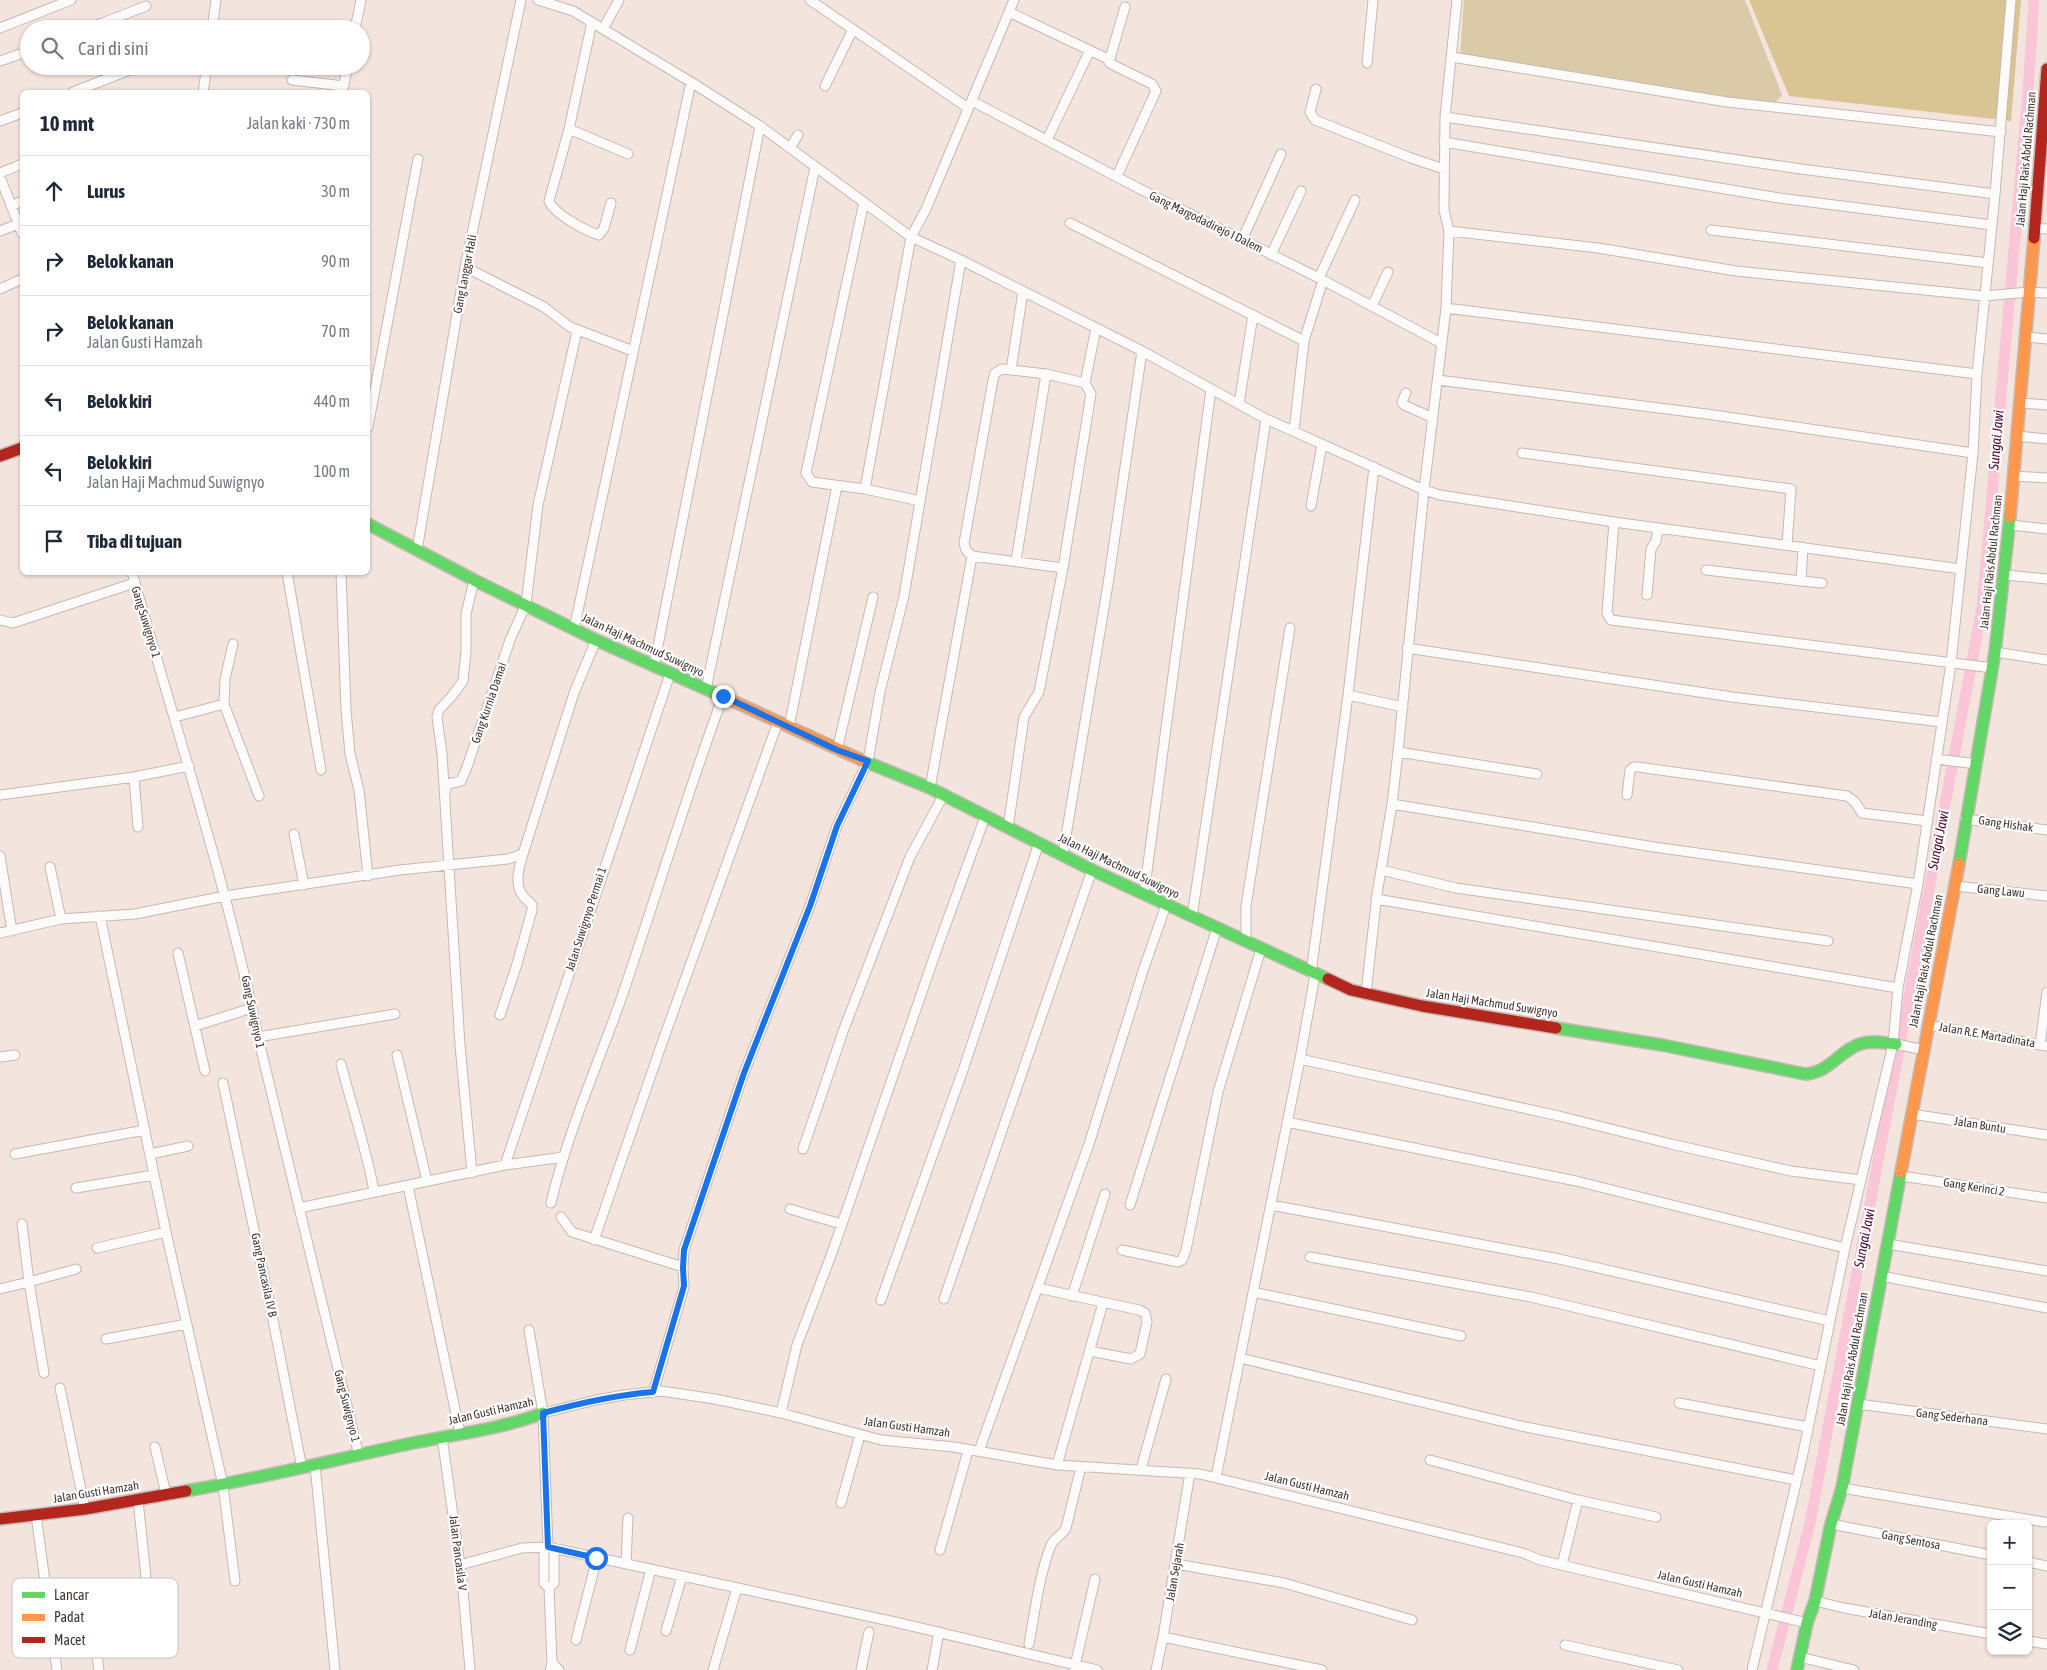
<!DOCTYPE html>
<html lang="id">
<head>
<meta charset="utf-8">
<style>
  body { margin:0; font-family:"Asap Condensed",sans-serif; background:#f2f2f3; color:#1f2937 }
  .controls { position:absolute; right:15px; bottom:15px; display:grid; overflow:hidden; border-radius:8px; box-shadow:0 1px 4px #0004 }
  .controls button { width:45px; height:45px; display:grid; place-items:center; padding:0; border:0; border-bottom:1px solid #e0e1e3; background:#fff; color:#1f2937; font:25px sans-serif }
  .stop { position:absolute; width:15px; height:15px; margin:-11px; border:4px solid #1a73e8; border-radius:50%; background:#fff }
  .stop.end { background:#1a73e8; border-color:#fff; box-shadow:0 1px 5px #0008 }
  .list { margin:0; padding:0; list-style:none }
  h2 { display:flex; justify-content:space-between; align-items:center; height:65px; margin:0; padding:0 20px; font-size:21px }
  h2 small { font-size:16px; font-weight:400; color:#747a83 }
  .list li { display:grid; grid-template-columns:32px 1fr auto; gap:15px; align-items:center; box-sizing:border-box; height:70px; padding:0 20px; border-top:1px solid #e0e1e3 }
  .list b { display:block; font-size:19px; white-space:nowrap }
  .list p { margin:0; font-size:16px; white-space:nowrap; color:#747a83 }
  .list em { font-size:16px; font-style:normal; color:#747a83 }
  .icon { flex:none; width:28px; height:28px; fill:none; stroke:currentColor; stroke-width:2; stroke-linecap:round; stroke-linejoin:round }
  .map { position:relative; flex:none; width:2047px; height:1670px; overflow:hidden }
  .search { position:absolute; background:#fff; box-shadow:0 1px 4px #0004; left:20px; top:20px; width:350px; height:55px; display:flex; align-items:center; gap:12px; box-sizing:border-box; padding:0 18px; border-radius:28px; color:#747a83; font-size:19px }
  .panel { position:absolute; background:#fff; box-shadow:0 1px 4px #0004; left:20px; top:90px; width:350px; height:485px; border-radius:8px }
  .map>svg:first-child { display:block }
</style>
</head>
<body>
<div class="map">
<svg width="2047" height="1670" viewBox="0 0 2047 1670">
  <rect width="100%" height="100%" fill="#f4e4de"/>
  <path fill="#dacaa8" d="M1464,0h281l37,95 -9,10 -313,-47z"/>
  <path fill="#d9c594" d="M1749,0h272l-10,121 -222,-25z"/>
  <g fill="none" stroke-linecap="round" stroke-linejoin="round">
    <path stroke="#fac5d7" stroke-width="11" d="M1772,1670l38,-147 172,-915 46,-516 6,-92"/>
    <g stroke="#c5b9b3" stroke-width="11">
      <path id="street" d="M538,0l35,11 118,71 69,44 151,111 50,23 181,91 124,68 158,71 16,5 174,27 347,47
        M810,0l158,108
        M1009,12l99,47
        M592,22l-23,107 -20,72c5,13 37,30 50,34l5,-7 7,-25
        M0,28l71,-28
        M87,29l59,-23
        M212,29l4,-29
        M355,29l6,-29
        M603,29l16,-29
        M1452,57l275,45 274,30
        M0,61l29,-10
        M1367,63l6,-63
        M292,80l52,6
        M825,86l28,-57
        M1316,89l-6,23 5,8 96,38 33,11
        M73,92l67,-26
        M203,92l4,-26
        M342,92l6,-26
        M972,101l168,88 179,89 122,65
        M0,121l22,-8
        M569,129l59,25
        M1047,140l43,-90
        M1444,142l335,56 213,27 3,-31 -194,-25 -356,-52
        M790,148l8,-13
        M0,173l22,-9
        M1117,176l39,-85 -4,-7 -41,-20 -2,-2 16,-55
        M0,177l22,56
        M1995,194l16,-194
        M864,202l-58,271 6,9 53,7 55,12
        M11,206l11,-5
        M1070,223l234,118
        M2034,228l13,1
        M1711,230l277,33
        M0,231l18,-7
        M1449,231l149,17 138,23 248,25 45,-4 18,1
        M1242,240l39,-86
        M1271,255l30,-64
        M465,267l79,40 26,20 63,24
        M1319,278l36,-78
        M0,289l22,-10
        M1372,306l16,-34
        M1446,308l531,66
        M2026,337l21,2
        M1438,380l276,35 259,38
        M1085,383l11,-55
        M1406,393l-4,9 2,3 29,13
        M2021,403l26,2
        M1239,404l14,-89
        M368,427l50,-268
        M1294,431l10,-90 19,-61
        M2018,436l29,3
        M1522,453l269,36 -4,56
        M2014,476l33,2
        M865,489l46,-252 15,-28 88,-209
        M1311,506l11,-62
        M1614,522l-7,91 4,7 382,48
        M2010,525l37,4
        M417,550l48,-283 56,-267
        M972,556l91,12
        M1016,561l30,-187
        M1706,570l95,11 2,-34
        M132,572c43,155 94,308 126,465l101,419
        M287,572l34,198
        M341,572l5,138 4,44 9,36 9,86
        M2005,575l42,4
        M1801,581l21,2
        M1647,595l4,-46 5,-8 2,-13
        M0,620l13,3 121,-40
        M574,629l117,-547
        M1407,648l325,49 209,25
        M1995,652l52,8
        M654,666l106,-540
        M706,689l109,-522
        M1348,695l55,12
        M224,704l35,92
        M175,717l49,-13 1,-25 8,-35
        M789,727l48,-241
        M837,750l36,-153
        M1398,752l139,22
        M1936,759l41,5
        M134,777l4,50
        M930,788l42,-232 -6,-6 -2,-7 29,-163 2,-7 7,-4 9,1 12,-79
        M445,793l2,-9 14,-3 6,-14 43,-127 16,-36 12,-99 39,-174
        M0,795l134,-18 55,-11
        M1627,795l3,-25 4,-3h4l209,29 8,6 7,11 65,8
        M1392,804l262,43 264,37
        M1965,819l82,11
        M1008,828l16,-111 15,-25 24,-124 28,-174 -6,-11 -39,-9 -35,-4
        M294,834l10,51
        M1063,854l45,-270 34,-233
        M0,856l12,75
        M50,867l11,52
        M1381,870l75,18 372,53
        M1955,886l92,10
        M1144,894l67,-505
        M1376,899l522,89
        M100,916l66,316 57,253 12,96
        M1192,917l74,-498
        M0,933l61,-14 74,-5 90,-18 175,-26 108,-11 15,-5 51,-161 22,-53
        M1246,940v-34l44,-278
        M178,953l27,118
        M1311,973l37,-278 26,-228
        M1366,993l11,-99 15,-90 6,-52 26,-262 22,-182 3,-77 -5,-21 1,-93 12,-117
        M500,1015l17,-51 15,-54v-5c-3,-4 -6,-5 -9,-9 -9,-12 -4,-29 0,-42
        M1928,1025l119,21
        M195,1026l57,-18
        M258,1037l137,-23
        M1896,1044l28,6
        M2040,1045l7,-53
        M397,1055l30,126
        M0,1057l15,-2
        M1300,1059l259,57 112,28 120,27 70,9
        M341,1064c11,43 25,84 33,127
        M223,1083l49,232 30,153
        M1912,1114l135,21
        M1287,1122l289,59 269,67
        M803,1149l41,-120 66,-172 33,-61
        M15,1154l130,-24
        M150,1154l38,-8
        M505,1165l165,-491
        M472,1173l-12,-128 -18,-291 -5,-37 2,-7 13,-14 11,-15 3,-30v-37l8,-34
        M1901,1176l146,22
        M408,1186l52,247
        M76,1188l78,-13
        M551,1203c16,-69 45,-134 69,-201 35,-102 66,-205 103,-306
        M1130,1205l87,-277
        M1271,1205l288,54 271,62 15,-73 48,-204 5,-56 20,-104 33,-221 22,-210 4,-79 15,-149
        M299,1208l206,-43 59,-8
        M790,1209l51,15
        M561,1217l11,15 111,35
        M594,1240l67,-194 117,-324
        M1888,1244l159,27
        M97,1248l69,-16
        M1122,1250l56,12 4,-2 4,-10 32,-158 43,-143
        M1310,1257l221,40 290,69
        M1881,1276l166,32
        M1038,1288l101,22 6,3 2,9 -7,32 -9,5 -41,-8
        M0,1289l29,-7 -7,-58
        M1253,1292l208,44
        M1072,1296l33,-102
        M944,1299l148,-429
        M881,1300l82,-230 76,-227
        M529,1330l14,83 5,134
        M106,1339l81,-15
        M1240,1358l281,68 275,54
        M44,1373l-15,-91 47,-13
        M60,1388l25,121
        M653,1393l31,-106 -1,-20 1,-17 27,-80 33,-97 66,-167 27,-80 31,-65 12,-69 24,-96 57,-336
        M1679,1403l129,24
        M1858,1404l189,25
        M543,1413l53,-13 28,-5 37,-4 54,8 66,14 100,27 73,7 103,18 143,9 323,79 17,7 267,63
        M781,1413l16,-68 35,-92 102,-296 51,-140
        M442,1437l20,142 8,91
        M155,1447l11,47
        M979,1451l110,-307 54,-173 23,-66
        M1430,1460l148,40 78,17
        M315,1465l20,205
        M1057,1465l46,-162
        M1141,1469l25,-90
        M1216,1477l84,-418 15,-84
        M1842,1488l202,34
        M138,1500l12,115
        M841,1503l19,-68
        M36,1515l21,155
        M1831,1524l160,31
        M544,1547v36l5,5 3,75 -2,7
        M940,1550l28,-99
        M2028,1562l19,4
        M626,1564l2,-46
        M1176,1564l108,19 128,37
        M460,1565l62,-17 26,-1 347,75 202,48
        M1562,1565l16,-65
        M549,1588l5,-5v-35
        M1815,1601l29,7 147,26
        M666,1631l16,-55
        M94,1636l5,34
        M1163,1637l159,33
        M576,1640l21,-82
        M2028,1641l19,3
        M1029,1644c6,-33 10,-68 22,-99 4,-8 11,-9 15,-17l15,-61
        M1565,1645l113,25
        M630,1650l21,-81
        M1800,1657l54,13
        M552,1663l7,7
        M713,1670l24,-82
        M861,1670l8,-38
        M932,1670l7,-38
        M1074,1670l21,-91
        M1156,1670l7,-33 27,-164
        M1752,1670l50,-212 28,-137"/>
    </g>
    <g stroke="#c5b9b3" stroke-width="14">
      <path id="fast" d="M368,524l106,56 122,60 128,57
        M864,761l66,27 162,82 236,109
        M1959,864l36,-212 15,-135
        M1556,1028l106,17 143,29c24,-1 34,-23 55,-30 12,-4 24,-1 36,0
        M186,1491c76,-13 151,-32 227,-48 43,-9 89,-14 130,-30
        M1797,1670l10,-47 8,-22 16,-77 11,-36 59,-316"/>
    </g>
    <g stroke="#c5b9b3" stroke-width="14">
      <path id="slow" d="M2010,517l24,-279
        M724,697l140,64
        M1901,1172l58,-308"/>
    </g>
    <g stroke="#c5b9b3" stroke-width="14">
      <path id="jam" d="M2034,238l13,-169
        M0,456l22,-8
        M1328,979l23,11 71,16 134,22
        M0,1519l85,-10 101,-18"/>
    </g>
    <use href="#street" stroke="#fdfbfa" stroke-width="9"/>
    <use href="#fast" stroke="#63d668" stroke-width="11"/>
    <use href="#slow" stroke="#ff974d" stroke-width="11"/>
    <use href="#jam" stroke="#b3261e" stroke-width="11"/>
  </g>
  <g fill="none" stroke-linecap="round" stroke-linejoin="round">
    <path stroke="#1a73e8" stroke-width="6" d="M596,1558l-48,-11 -5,-134c37,-10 72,-18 110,-21l31,-106 -1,-18 1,-18 27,-80 33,-97 66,-167 27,-80 31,-65 -31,-11 -114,-54"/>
  </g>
  <g text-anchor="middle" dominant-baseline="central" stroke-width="4.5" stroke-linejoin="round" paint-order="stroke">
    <g font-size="12" fill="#423530" stroke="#fff">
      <text transform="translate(2026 159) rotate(-85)">Jalan Haji Rais Abdul Rachman</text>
      <text transform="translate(1206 222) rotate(26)">Gang Margodadirejo I Dalem</text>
      <text transform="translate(465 274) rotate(-79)">Gang Langgar Hali</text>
      <text transform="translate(1991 562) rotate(-84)">Jalan Haji Rais Abdul Rachman</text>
      <text transform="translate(146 622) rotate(73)">Gang Suwignyo 1</text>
      <text transform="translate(643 645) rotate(25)">Jalan Haji Machmud Suwignyo</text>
      <text transform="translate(489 703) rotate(-71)">Gang Kurnia Damai</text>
      <text transform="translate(2006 824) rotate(8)">Gang Hishak</text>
      <text transform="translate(1119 866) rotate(26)">Jalan Haji Machmud Suwignyo</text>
      <text transform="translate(2001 891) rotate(6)">Gang Lawu</text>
      <text transform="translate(586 919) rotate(-72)">Jalan Suwignyo Permai 1</text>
      <text transform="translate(1926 961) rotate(-79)">Jalan Haji Rais Abdul Rachman</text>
      <text transform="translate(1492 1003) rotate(9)">Jalan Haji Machmud Suwignyo</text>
      <text transform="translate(253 1012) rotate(78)">Gang Suwignyo 1</text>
      <text transform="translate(1987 1035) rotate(10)">Jalan R.E. Martadinata</text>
      <text transform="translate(1980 1125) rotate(9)">Jalan Buntu</text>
      <text transform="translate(1974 1187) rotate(9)">Gang Kerinci 2</text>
      <text transform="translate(264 1275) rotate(78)">Gang Pancasila IV B</text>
      <text transform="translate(1852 1359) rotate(-80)">Jalan Haji Rais Abdul Rachman</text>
      <text transform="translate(347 1406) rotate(76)">Gang Suwignyo 1</text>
      <text transform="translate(491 1411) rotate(-13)">Jalan Gusti Hamzah</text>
      <text transform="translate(1952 1417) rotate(7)">Gang Sederhana</text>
      <text transform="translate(907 1427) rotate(8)">Jalan Gusti Hamzah</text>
      <text transform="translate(1307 1486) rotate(14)">Jalan Gusti Hamzah</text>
      <text transform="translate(96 1492) rotate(-9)">Jalan Gusti Hamzah</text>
      <text transform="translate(1911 1540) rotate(11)">Gang Sentosa</text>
      <text transform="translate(458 1553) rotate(83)">Jalan Pancasila V</text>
      <text transform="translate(1175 1572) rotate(-80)">Jalan Sejarah</text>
      <text transform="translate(1700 1584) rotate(13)">Jalan Gusti Hamzah</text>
      <text transform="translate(1903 1619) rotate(10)">Jalan Jeranding</text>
    </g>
    <g font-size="14" font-style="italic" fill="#4e052f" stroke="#fff">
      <text transform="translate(1996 440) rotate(-85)">Sungai Jawi</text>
      <text transform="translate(1938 840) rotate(-79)">Sungai Jawi</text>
      <text transform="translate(1864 1238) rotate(-79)">Sungai Jawi</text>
    </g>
  </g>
  <rect x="12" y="1578" width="166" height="80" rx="8" fill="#fff" stroke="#c6c2c1" stroke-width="1"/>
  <rect x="22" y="1592" width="23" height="6" fill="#63d668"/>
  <rect x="22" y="1614" width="23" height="7" fill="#ff974d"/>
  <rect x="22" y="1637" width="23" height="6" fill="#b3261e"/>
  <g font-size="14" fill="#423530">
    <text x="54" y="1600">Lancar</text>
    <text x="54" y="1622">Padat</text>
    <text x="54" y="1645">Macet</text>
  </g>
</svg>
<div class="controls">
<button>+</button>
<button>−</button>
<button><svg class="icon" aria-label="layers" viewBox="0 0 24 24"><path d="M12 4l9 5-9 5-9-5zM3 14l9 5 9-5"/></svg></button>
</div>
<div class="stop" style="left:596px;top:1558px"></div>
<div class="stop end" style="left:723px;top:696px"></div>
<div class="search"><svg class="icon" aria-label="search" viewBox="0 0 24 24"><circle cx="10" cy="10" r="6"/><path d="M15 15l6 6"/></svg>Cari di sini</div>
<section class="panel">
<h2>10 mnt<small>Jalan kaki · 730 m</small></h2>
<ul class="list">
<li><svg class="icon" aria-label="ahead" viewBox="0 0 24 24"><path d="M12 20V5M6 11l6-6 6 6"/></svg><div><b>Lurus</b></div><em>30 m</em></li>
<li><svg class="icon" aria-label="right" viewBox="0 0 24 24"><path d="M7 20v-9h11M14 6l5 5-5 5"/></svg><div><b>Belok kanan</b></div><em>90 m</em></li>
<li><svg class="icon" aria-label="right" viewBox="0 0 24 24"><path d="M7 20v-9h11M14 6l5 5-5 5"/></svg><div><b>Belok kanan</b><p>Jalan Gusti Hamzah</p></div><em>70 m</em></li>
<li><svg class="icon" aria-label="left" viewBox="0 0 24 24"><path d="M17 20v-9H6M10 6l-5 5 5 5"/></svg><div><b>Belok kiri</b></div><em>440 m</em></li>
<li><svg class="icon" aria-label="left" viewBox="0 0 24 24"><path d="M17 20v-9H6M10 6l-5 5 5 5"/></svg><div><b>Belok kiri</b><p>Jalan Haji Machmud Suwignyo</p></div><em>100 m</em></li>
<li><svg class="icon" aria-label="arrive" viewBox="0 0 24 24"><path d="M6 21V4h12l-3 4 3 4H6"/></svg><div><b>Tiba di tujuan</b></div></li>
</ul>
</section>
</div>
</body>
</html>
